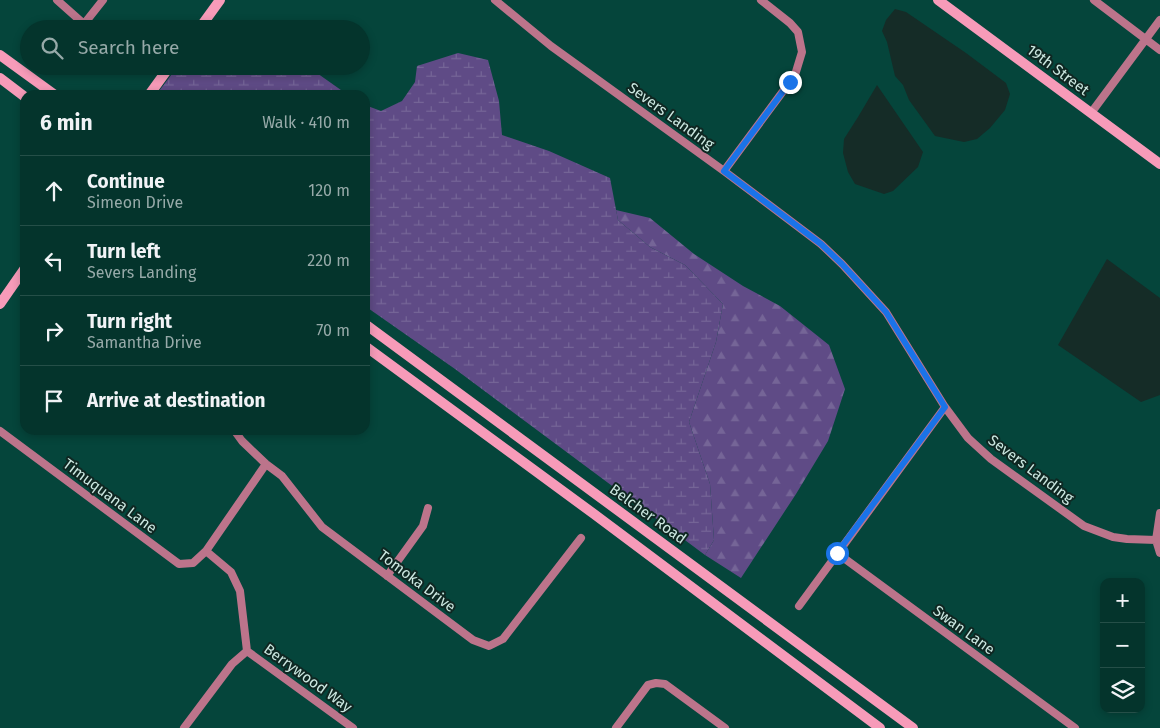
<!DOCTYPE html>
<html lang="en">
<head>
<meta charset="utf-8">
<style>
  body { margin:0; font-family:"Fira Sans",sans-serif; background:#0d3c34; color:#f1f3f6 }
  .controls { position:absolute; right:15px; bottom:15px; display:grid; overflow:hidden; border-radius:10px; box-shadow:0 2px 8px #0003 }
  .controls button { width:45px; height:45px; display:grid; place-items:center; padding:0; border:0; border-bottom:1px solid #254f48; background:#04342c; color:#f1f3f6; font:25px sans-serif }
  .stop { position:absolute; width:15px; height:15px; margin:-11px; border:4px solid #1a73e8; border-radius:50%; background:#fff }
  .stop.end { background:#1a73e8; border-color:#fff; box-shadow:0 1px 5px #0008 }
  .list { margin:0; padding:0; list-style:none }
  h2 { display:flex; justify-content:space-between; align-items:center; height:65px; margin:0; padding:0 20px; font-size:21px }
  h2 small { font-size:16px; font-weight:400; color:#97aaa9 }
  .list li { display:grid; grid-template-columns:32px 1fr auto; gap:15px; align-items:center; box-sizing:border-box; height:70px; padding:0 20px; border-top:1px solid #254f48 }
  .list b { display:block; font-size:19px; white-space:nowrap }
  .list p { margin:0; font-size:16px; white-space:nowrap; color:#97aaa9 }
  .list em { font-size:16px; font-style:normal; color:#97aaa9 }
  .icon { flex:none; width:28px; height:28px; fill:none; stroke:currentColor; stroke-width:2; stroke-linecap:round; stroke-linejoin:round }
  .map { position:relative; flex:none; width:1160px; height:728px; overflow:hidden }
  .search { position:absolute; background:#04342c; box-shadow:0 2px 8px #0003; left:20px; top:20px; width:350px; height:55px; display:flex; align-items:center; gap:12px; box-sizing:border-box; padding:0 18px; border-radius:28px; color:#97aaa9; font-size:19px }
  .panel { position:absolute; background:#04342c; box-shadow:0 2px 8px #0003; left:20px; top:90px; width:350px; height:345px; border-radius:15px }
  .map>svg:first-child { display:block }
</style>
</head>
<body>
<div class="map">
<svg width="1160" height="728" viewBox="0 0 1160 728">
  <defs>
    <pattern id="forest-firs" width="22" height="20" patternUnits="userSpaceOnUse" patternTransform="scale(1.25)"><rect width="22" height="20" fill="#5f4b86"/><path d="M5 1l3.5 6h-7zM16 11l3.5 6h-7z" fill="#756597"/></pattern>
    <pattern id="wetland-marsh" width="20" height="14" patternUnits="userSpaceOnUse" patternTransform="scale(1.25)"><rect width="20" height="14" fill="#5f4b86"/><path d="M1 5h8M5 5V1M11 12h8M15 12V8" fill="none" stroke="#756597"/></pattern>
  </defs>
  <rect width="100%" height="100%" fill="#05453b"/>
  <path fill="url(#forest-firs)" d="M616,210l34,8 44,36 49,32 37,20 49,39 16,44 -17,52 -32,53 -55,84 -36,-23 9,-15 -4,-56 -21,-62 27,-80 7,-38 -38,-39 -35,-18 -32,-27z"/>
  <path fill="url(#wetland-marsh)" d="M458,53l30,7 11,41 3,34 47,16 61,27 8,42 32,27 35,18 38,39 -7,38 -27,80 21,62 4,56 -9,15 -250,-186 -90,-63v-201l16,6 21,-10 13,-19 2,-16z
    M178,66h129l41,29h-192z"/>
  <path fill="#152c27" d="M895,9l11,3 60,41 40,30 4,11 -5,16 -15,18 -13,11 -13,3 -29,-6 -26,-36 -6,-15 -8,-9 -8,-34 -5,-11 4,-11z
    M877,85l46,67 -5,15 -25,24 -9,3 -29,-10 -7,-12 -5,-19 1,-14 14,-22z
    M1107,259l53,39v97l-19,7 -83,-57z"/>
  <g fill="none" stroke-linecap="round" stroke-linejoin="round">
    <path stroke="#bc748b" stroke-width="8" d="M57,0l27,24 19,-24
      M495,0l56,46 173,125 97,73 21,20 44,48 59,95 23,31 23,21 93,67 29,11 14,2 29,1
      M1094,0l66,50
      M1091,113l69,-93
      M724,171l71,-96 7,-23 -4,-20 -8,-9 -29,-23
      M234,430l8,11 24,23 16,12 40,51 151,113 16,6 14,-7 78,-101
      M0,431l179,133 14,-1 13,-12 60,-87
      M1160,513l-4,27 4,13
      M837,553l238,175
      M387,576l36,-50 5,-18
      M799,606l146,-199
      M247,651l106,77
      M184,728l48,-64 15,-13 -7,-60 -9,-19 -25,-21
      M616,728l32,-43 8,-2 9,1 60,44"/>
    <path stroke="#f79bb9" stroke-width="10" d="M938,0l222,164
      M199,29l21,-29
      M0,55l55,40
      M0,78l25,19
      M149,95l21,-29
      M0,304l25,-36
      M365,324l548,404
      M365,346l229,168 286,214"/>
  </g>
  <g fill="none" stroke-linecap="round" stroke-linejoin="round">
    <path stroke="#1a73e8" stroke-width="6" d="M790,82l-66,89 97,73 21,20 44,48 59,95 -108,146"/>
  </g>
  <g text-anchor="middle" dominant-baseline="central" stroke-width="4" stroke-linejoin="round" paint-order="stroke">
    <g font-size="15" fill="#cce8e1" stroke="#0f2722">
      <text transform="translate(1058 70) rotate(37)">19th Street</text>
      <text transform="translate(671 116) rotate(36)">Severs Landing</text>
      <text transform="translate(1031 469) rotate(37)">Severs Landing</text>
      <text transform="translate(110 496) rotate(37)">Timuquana Lane</text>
      <text transform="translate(648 514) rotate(36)">Belcher Road</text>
      <text transform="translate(417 581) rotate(37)">Tomoka Drive</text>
      <text transform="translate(964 630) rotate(36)">Swan Lane</text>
      <text transform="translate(308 678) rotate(36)">Berrywood Way</text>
    </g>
  </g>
</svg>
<div class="controls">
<button>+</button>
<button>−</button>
<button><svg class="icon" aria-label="layers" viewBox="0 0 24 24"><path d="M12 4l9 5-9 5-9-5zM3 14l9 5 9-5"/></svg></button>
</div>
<div class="stop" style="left:837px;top:553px"></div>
<div class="stop end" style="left:790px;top:82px"></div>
<div class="search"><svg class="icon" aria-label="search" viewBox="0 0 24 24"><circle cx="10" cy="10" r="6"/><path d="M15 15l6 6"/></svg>Search here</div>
<section class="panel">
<h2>6 min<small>Walk · 410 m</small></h2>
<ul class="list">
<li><svg class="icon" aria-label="ahead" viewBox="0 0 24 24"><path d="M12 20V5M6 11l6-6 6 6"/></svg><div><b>Continue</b><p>Simeon Drive</p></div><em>120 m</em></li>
<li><svg class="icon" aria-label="left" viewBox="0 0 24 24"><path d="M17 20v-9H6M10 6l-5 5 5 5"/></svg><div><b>Turn left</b><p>Severs Landing</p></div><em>220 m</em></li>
<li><svg class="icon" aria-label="right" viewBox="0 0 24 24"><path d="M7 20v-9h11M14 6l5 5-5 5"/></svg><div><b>Turn right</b><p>Samantha Drive</p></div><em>70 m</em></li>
<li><svg class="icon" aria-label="arrive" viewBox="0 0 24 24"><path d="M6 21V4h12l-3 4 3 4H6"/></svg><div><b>Arrive at destination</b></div></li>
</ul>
</section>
</div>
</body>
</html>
